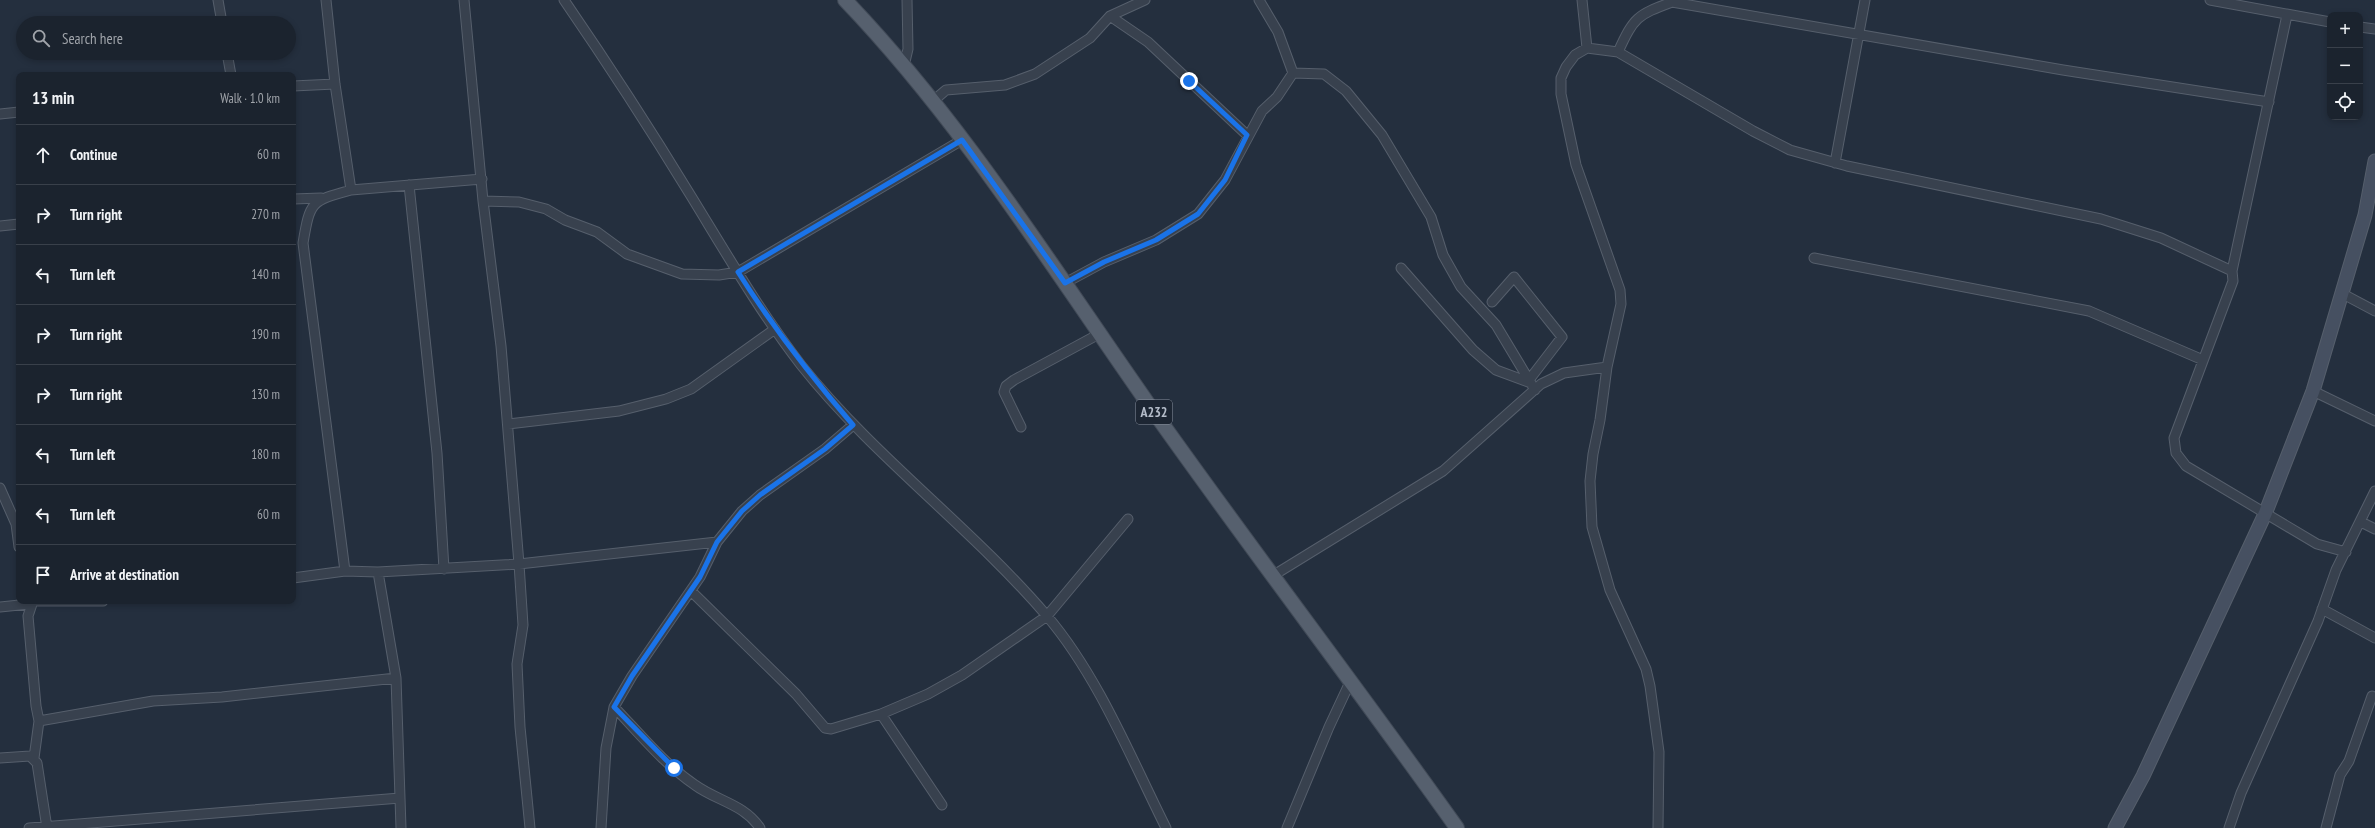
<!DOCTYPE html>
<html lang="en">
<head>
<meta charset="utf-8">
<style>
  body { margin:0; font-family:"PT Sans Narrow",sans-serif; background:#282f3a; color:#f1f3f6 }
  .controls { position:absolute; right:12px; top:12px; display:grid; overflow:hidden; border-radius:8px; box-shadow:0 2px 6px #0003 }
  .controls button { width:36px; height:36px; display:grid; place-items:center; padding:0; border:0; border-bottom:1px solid #39404a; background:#1b232e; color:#f1f3f6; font:20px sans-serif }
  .stop { position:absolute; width:12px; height:12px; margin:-9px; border:3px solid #1a73e8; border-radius:50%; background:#fff }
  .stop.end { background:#1a73e8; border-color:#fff; box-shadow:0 1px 4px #0008 }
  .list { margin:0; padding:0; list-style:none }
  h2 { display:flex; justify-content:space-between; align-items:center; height:52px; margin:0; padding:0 16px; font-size:17px }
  h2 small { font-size:13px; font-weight:400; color:#a0a4aa }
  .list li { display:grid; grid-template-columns:26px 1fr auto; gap:12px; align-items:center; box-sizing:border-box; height:60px; padding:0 16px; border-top:1px solid #39404a }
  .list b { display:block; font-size:15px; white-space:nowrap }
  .list em { font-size:13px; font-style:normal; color:#a0a4aa }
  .icon { flex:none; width:22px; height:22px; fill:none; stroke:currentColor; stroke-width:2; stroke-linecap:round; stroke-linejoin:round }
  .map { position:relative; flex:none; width:2375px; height:828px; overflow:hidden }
  .search { position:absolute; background:#1b232e; box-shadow:0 2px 6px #0003; left:16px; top:16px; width:280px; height:44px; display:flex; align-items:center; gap:10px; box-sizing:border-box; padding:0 14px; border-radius:22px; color:#a0a4aa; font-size:15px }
  .panel { position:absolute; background:#1b232e; box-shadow:0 2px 6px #0003; left:16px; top:72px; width:280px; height:532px; border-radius:8px }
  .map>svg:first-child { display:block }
</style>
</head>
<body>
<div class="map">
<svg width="2375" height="828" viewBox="0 0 2375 828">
  <rect width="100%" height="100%" fill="#242f3e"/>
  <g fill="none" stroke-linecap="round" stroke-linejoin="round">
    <g stroke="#565f6c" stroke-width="11">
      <path id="street" d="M218,0l4,23
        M326,0l9,84 16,106c-40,11 -41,11 -48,53l42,328
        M464,0l19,201 18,145 18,218 4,61 -6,39 3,63 10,101
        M564,0c44,64 86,129 127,196 35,57 69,116 110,169 73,92 170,162 246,251 51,60 84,142 119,212
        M1259,0l19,32 15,41
        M1582,0l5,48
        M2210,0l120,22
        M1110,16l38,26 99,93
        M2360,27l15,2
        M1618,52c16,-35 19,-37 54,-50l391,68 206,32
        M227,53l4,22
        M904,66l4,-17 -1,-49
        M293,86l42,-2
        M933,101l13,-11 59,-5 30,-11 55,-36 20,-22 35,-16
        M0,114l19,-2
        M1835,163l30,-163
        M409,185l28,268 7,116
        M351,190l131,-11
        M293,199l28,-1
        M483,201l36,1 27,7 19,11 32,12 30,22 55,20 37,1 19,-3 224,-132
        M0,226l19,-2
        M1814,258l275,53 114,49
        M1401,268l72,82 23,20 35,13
        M2232,271l55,-256
        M1065,283l39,-21 52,-22 42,-26 27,-34 37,-69 15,-14 16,-24 31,1 22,17 36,44 49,82 12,38 18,32 35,38 39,65
        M2343,294l32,17
        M1492,302l22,-25 48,60 -33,43
        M1607,367l-7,53 -7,34 -3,27 2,46 18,63 36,79 4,17 9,66 -1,76
        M2313,391l62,30
        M508,424l111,-13 47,-12 25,-10 84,-60
        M1021,427l-17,-35 2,-6 8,-6 85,-46
        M0,488l16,36 3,23
        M2361,522l14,7
        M378,572l18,106 5,150
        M1274,575l169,-104 98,-87 23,-11 43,-6 14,-63 -1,-14 -44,-125 -15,-71v-16l5,-11 9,-12 12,-7 31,4 135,79 37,19 57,16 254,53 60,19 71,33 1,10 -59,157 2,15 10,13 131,78 29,8
        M293,578l52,-7 33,1 141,-8 198,-22
        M691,591l105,103 29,34 6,1 50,-15 47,-20 34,-19 85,-59 81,-97
        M22,601l10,3 -4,12 8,90 3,15 -5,37
        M37,601h66
        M0,607l29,-3
        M2322,609l53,29
        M614,707c26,27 50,57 81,78 22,16 49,19 65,43
        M881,714l61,91
        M39,721l114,-20 69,-4 174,-19
        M0,758l30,-2 7,7 10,65
        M29,828l371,-30
        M601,828l5,-80 8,-41 18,-31 68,-99 17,-35 25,-31 18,-16 65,-46 28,-24
        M1287,828l42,-101 22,-47
        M2229,828l12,-35 77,-172 18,-51 39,-79
        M2326,828l14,-53 9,-14 23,-65"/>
    </g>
    <g stroke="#565f6c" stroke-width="15">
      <path id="secondary" d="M2115,828l28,-52 122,-262 48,-123 52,-176 10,-54"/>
    </g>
    <g stroke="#414a57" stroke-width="16">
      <path id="primary" d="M845,0c117,122 207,267 304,405 101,143 207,281 308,423"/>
    </g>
    <use href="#street" stroke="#38414e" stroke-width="9"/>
    <use href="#secondary" stroke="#465061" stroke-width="13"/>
    <use href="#primary" stroke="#56606e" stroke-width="14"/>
  </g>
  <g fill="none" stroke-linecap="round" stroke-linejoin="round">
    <path stroke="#1a73e8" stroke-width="5" d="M674,768l-60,-61 18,-31 68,-99 17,-35 25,-31 18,-16 65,-46 28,-24c-44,-51 -79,-96 -115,-153l224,-132 103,143 39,-21 52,-22 42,-26 27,-34 22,-45 -58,-54"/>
  </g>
  <g text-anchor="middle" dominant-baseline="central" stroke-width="4" stroke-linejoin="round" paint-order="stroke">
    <rect fill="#1d2633" stroke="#878f9c" stroke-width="1" x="1136" y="400" width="36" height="24" rx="3"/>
    <g font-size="14" font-weight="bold" fill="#b4bcc9">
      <text x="1154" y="412">A232</text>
    </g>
  </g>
</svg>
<div class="controls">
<button>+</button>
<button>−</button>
<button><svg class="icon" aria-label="locate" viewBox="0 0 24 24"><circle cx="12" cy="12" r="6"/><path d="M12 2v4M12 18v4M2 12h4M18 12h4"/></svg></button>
</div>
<div class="stop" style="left:674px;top:768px"></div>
<div class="stop end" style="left:1189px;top:81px"></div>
<div class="search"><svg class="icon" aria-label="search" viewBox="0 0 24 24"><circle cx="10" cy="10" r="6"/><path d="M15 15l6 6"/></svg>Search here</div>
<section class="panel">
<h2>13 min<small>Walk · 1.0 km</small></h2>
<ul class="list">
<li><svg class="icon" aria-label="ahead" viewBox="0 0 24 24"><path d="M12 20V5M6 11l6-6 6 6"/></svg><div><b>Continue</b></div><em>60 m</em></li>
<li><svg class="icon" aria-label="right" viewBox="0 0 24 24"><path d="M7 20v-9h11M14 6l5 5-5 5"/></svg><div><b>Turn right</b></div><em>270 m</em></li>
<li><svg class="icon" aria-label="left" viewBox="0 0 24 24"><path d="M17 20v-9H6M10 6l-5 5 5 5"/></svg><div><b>Turn left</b></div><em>140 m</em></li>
<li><svg class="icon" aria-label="right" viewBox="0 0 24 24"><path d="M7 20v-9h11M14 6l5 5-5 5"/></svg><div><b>Turn right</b></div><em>190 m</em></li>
<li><svg class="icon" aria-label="right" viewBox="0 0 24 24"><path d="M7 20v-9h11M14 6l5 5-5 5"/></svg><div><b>Turn right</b></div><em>130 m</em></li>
<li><svg class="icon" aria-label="left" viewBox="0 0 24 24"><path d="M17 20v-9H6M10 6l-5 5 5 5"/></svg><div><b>Turn left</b></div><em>180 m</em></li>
<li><svg class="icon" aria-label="left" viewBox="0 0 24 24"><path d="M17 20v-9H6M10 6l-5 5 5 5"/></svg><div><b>Turn left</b></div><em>60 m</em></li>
<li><svg class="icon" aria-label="arrive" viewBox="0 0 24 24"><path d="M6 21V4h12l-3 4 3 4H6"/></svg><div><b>Arrive at destination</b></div></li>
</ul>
</section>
</div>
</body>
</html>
